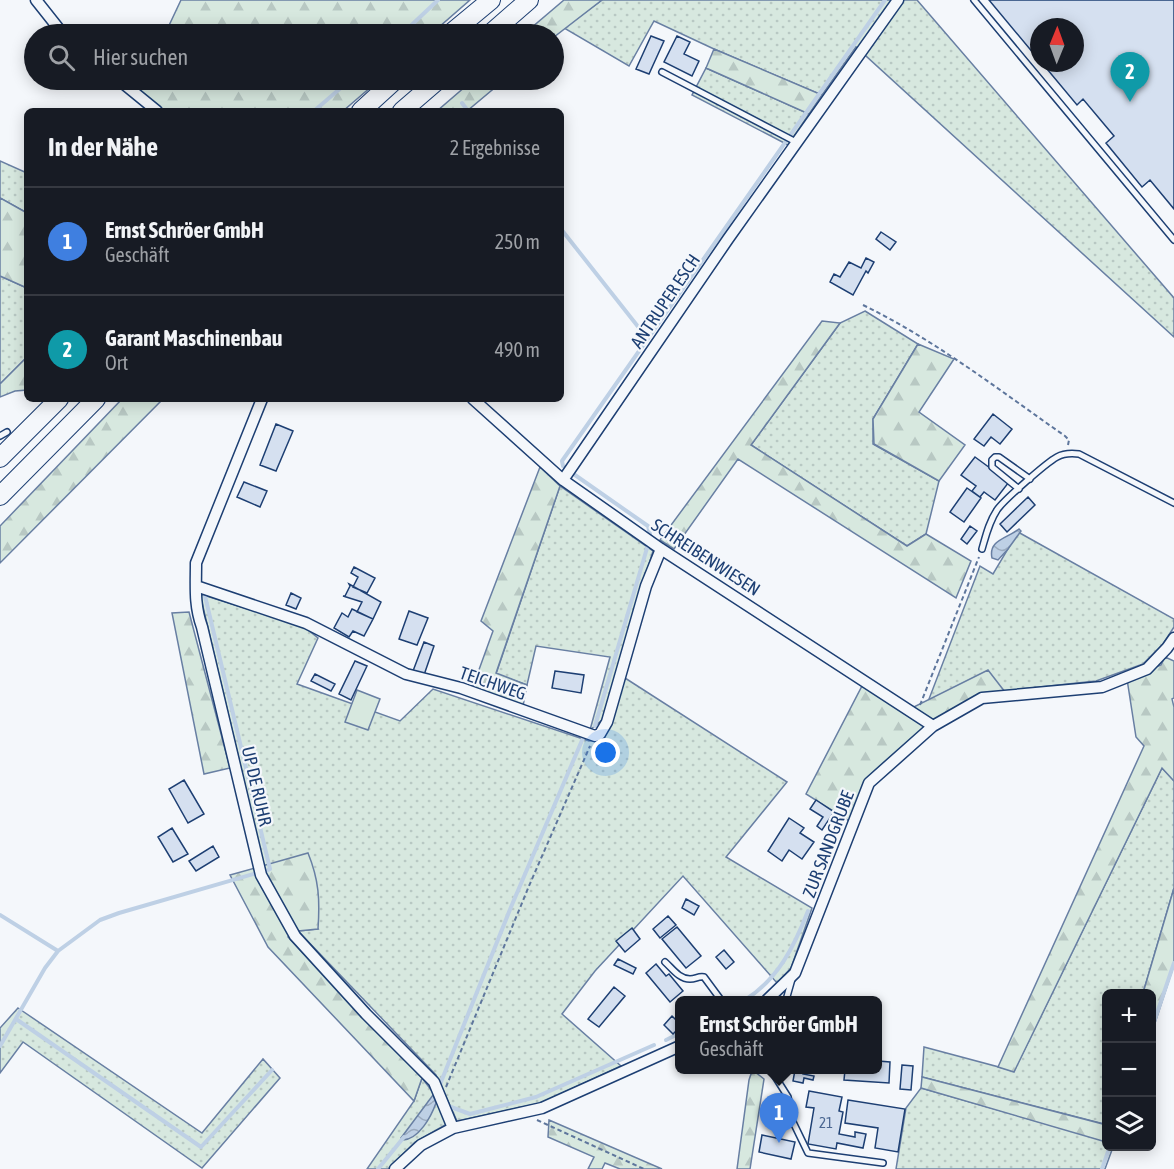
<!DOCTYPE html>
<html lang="de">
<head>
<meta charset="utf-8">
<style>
  body { margin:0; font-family:"Asap Condensed",sans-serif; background:#20242c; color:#f1f3f6 }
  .controls { position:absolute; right:18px; bottom:18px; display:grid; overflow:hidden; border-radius:9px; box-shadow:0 3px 15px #0003 }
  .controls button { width:54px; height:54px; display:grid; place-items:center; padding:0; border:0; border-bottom:2px solid #363941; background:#171b24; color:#f1f3f6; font:30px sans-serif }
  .compass { position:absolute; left:1030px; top:18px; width:54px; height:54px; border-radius:50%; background:#171b24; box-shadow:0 3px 15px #0003; rotate:1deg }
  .you { position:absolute; left:606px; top:753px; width:21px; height:21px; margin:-15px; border:4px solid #fff; border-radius:50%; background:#1a73e8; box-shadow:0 0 0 9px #1a73e833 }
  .badge { display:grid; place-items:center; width:39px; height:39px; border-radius:50%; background:#0b8043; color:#fff; font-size:20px; font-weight:700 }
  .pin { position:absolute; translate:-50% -50px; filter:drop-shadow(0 2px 3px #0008) }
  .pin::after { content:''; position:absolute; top:32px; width:21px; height:18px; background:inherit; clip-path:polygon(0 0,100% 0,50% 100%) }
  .popup { position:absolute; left:675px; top:996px; width:207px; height:78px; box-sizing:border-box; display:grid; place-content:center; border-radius:9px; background:#171b24; filter:drop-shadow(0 2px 4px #0005); font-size:20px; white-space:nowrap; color:#9ea1a6 }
  .popup b { font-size:22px; color:#f1f3f6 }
  .popup::after { content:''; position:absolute; left:50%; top:100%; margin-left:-12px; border:12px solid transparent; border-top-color:#171b24 }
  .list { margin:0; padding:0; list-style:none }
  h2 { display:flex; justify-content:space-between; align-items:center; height:78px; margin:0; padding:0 24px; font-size:26px }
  h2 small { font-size:20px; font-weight:400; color:#9ea1a6 }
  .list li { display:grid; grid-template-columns:39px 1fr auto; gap:18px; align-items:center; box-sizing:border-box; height:108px; padding:0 24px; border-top:2px solid #363941 }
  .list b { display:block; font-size:22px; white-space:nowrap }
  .list p { margin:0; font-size:20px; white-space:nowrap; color:#9ea1a6 }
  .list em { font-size:20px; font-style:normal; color:#9ea1a6 }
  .icon { flex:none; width:33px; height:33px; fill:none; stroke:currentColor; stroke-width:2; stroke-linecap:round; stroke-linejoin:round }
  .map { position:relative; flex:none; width:1174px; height:1169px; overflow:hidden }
  .search { position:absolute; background:#171b24; box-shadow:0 3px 15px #0003; left:24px; top:24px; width:540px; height:66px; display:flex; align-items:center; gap:15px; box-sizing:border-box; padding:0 21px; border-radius:33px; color:#9ea1a6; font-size:22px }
  .panel { position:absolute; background:#171b24; box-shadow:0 3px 15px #0003; left:24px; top:108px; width:540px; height:294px; border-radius:9px }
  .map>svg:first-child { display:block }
</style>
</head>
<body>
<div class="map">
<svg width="1174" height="1169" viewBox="0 0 1174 1169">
  <defs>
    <pattern id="grass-dots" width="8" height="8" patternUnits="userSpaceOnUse" patternTransform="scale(1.5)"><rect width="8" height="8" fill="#d7e8df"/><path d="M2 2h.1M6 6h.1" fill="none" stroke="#b8c8c3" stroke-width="1.8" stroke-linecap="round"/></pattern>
    <pattern id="forest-firs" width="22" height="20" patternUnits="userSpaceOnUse" patternTransform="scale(1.5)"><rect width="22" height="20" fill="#d7e8df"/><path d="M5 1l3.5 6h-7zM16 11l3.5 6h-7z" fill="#b8c8c3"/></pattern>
    <pattern id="water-waves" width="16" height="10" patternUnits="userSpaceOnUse" patternTransform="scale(1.5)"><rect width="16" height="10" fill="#bed0e5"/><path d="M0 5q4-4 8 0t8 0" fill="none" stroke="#9aaabe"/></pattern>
  </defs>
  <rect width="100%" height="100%" fill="#f4f7fb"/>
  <path fill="url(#grass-dots)" stroke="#687fa3" stroke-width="1.5" d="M602,0h315l257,298v39l-318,-290 -34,48 -108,-46 -60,-28 -25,45 -65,-38z
    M706,68l103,46 -21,31 -96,-50z
    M0,161l27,12v40l-27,-15z
    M0,276l27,12v69l-27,27z
    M865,311l53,33 -45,75v25l66,37 -13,53 -19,12 -156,-101 89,-122z
    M560,486l93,65 -51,169 -12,10 20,-73 -74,-11 -9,39 -31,-11z
    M1018,532l156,87v8l-11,17 -20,20 -47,17 -167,18 51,-133 13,8z
    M200,594l103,32 15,12 -21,46 103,37 33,-32 156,52 15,-2 21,-61 162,104 -61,75 86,51 -21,60 -14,15 -94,-107 -88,95 -33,43 59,52 -80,37 -84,18 -21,-46 -138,-144 20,-2 -54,-63z
    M1162,768l12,13v107l-31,105 -37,1v121l-2,9 -182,-47 2,-30 90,24z
    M18,1008l184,125 61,-74 17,19 -78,90 -179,-126 -23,31v-45z
    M422,1078l10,13 15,33 -32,18 -27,27h-21l47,-68z
    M921,1088l178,51 7,3v4l7,1 -8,22h-209l10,-61z"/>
  <path fill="url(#forest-firs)" stroke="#687fa3" stroke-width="1.5" d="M181,0h289l-39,34h-266z
    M564,0h38l-48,37v-3h-30z
    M714,49l108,46 -13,19 -103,-46z
    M146,80h233l-36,31h-191l-15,-13z
    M473,80h31l-37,31h-30z
    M0,198l27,15v75l-27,-12z
    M822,321l18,2 -89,122 156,101 19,-12 45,27 -15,37 -218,-139 -64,90 -14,-9z
    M918,344l36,15 -35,53 46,33 -26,36 -65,-37 -1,-25z
    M27,357v33l-12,1 -15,6v-13z
    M122,399h41l-163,164v-37z
    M540,467l20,19 -64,187 31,12 -4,21 -51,-17 21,-58 -12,-10z
    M189,612l41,156 -26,6 -32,-161z
    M1165,657l9,4v37l-2,1 2,8v74l-12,-13 -148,304 -16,-5 146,-321 -8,-9 -9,-58 34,-14z
    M988,670l17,22 -28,3 -110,85 -18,41 -43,-27 56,-108 52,21z
    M308,853c11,27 12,47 10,76l-20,2 -10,6 134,141 -8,23 -146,-154 -38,-72z
    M1174,888v77l-22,67v-38l-9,-1z
    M755,1072l9,7 -14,90h-13l12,-89 2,-6z
    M922,1077l181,47 3,-9v27l-185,-54z
    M549,1120l113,49h-42l-15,-6 -3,6h-14l6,-12 -46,-20z"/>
  <path fill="#d7e8df" stroke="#687fa3" stroke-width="1.5" d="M357,690l23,9 -12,31 -23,-8z"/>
  <path fill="url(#water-waves)" stroke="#687fa3" stroke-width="1.5" d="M1019,529l2,2 -13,18 -10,11 -6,-2c-4,-18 16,-20 27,-29z
    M433,1095l3,8c-5,14 -17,36 -33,37l-2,-2z"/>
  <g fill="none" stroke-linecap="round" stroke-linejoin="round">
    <path stroke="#bed0e5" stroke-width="4" d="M402,34l36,-34
      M462,103l6,8
      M314,111l36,-31
      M561,229l86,109
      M563,466l-1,-5 323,-461
      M575,475l73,51 2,8
      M205,596l65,273 -4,2
      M595,726l52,-178
      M0,915l58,36
      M745,1000c33,-21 49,-53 63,-89
      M16,1019l185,128 71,-77
      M1152,1028l22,-65
      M666,1040l14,-7
      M0,1046l45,-78 13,-17 42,-31 19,-7 138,-40
      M439,1087l72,-180 72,-169
      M451,1107l19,7 66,-17 118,-52
      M378,1169l26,-32
      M1102,1169l8,-23"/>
  </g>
  <path fill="#d5e0f0" stroke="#1d3f73" stroke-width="1.5" d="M989,0h185v209l-24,-29 -8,7 -36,-44 8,-7 -31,-37 -6,6 -35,-42h33v-36h-36v33z
    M651,36l13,5 -15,33 -13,-5z
    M677,36l13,6 -6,12 15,7 -7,15 -28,-14z
    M881,232l15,10 -6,8 -14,-11z
    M866,258l8,4 -6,11 -2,-2 -13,24 -23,-13 4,-8 6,3 9,-15 12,6z
    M993,414l19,15 -12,15 -9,-7 -7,9 -10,-7z
    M276,424l17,7 -17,40 -16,-6z
    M975,457l34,25 -14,18 -11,-8 -4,5 -8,-6 4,-5 -15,-11z
    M244,482l23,9 -7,16 -23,-10z
    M967,488l14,10 -17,24 -14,-10z
    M1028,497l7,8 -28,27 -7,-8z
    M970,526l7,5 -10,13 -6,-5z
    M354,567l21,11 -8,15 -14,-6 5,-10 -7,-4z
    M349,584l32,18 -8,17 -16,-7 5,-10 -19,-6h2l5,-10z
    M291,593l10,5 -5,11 -10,-4z
    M352,609l21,10 -9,17 -11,-5 -4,6 -15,-9 8,-15 6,4z
    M409,611l19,7 -11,27 -18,-6z
    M424,642l10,4 -10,29 -11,-4z
    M355,661l12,5 -16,34 -12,-6z
    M555,671l29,4 -3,18 -29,-5z
    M315,674l20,10 -4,7 -20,-10z
    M184,780l20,34 -16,9 -19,-34z
    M816,800l18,12 -12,18 -5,-4 6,-9 -13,-8z
    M789,818l15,10 -4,5 14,9 -12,17 -13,-9 -7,11 -14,-10z
    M172,828l16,26 -15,8 -15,-25z
    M213,846l6,11 -23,14 -7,-10z
    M686,899l13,7 -5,9 -12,-7z
    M668,916l8,9 -16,13 -7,-9z
    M677,927l24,29 -15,12 -24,-29z
    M632,928l8,11 -15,13 -9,-11z
    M724,950l10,12 -8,7 -10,-12z
    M618,959l18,9 -3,6 -19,-9z
    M656,964l10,12 3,-2 14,17 -13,11 -24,-29z
    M614,987l11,9 -26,31 -11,-8z
    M672,1016l8,8v3l-7,7 -9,-9z
    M878,1061l12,1 -1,21 -45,-3 1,-10h33z
    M902,1065l11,1 -2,24 -11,-1z
    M795,1070h9l-1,4 11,2 -1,4 -9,-2 -1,5 -10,-2z
    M809,1091l33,6 -3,14 4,1 -4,22 16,3v-5l11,2 -3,14 -26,-5 -1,6 -28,-5 6,-36 -8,-1z
    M848,1100l57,9 -7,43 -23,-4 3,-20 -33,-5z
    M762,1135l33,7 -4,17 -32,-7z"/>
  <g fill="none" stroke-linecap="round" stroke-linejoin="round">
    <g stroke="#1d3f73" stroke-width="8">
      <path id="lane" d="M974,0l200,240
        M662,72l134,70
        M0,436l7,-4
        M1019,489l-27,-22v-7l3,-3h4l31,22
        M982,549c4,-14 7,-27 15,-39 7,-10 49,-47 60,-53 7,-4 14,-4 22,-3l95,49
        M665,962c7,6 14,17 25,17 6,0 8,-3 14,-2l17,23
        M786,1000l6,-21
        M771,1070l17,27 5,25 15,31 75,10"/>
    </g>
    <g stroke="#1d3f73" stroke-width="13">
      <path id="street" d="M36,0l27,34
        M119,80l38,31
        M262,399l-66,164c0,23 -2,42 6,64l59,248 34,61 71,78 68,68 19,46
        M473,399l90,81 98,69 272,177
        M563,480l165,-241 170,-239
        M196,586l110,37 100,51 55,14 134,48 5,-2 7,-12 39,-136 15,-37
        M767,1000l28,-27 74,-190 64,-57 49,-28 120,-11 45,-18 20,-21 7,-10
        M395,1169l26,-24 32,-17 89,-20 138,-62"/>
    </g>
    <g stroke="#1d3f73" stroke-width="20">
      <path id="highway" d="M450,34l41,-34
        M490,34l39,-34
        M361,111l34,-31
        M402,111l36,-31
        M0,458l59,-59
        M0,496l96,-97"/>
    </g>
    <path stroke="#5e769c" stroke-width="2" stroke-dasharray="4.5 3" stroke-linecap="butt" d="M863,305c72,35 136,85 202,131l4,4 -1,5
      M920,705l59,-148
      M446,1087l83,-201 61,-140
      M537,1120l107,49"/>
    <use href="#lane" stroke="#f4f7fb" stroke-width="5"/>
    <use href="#street" stroke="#f4f7fb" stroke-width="10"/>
    <use href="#highway" stroke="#f4f7fb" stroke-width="18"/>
  </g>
  <g text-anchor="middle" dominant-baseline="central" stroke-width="4.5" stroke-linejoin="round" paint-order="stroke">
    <g font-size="15" fill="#4b6792">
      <text x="826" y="1122">21</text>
    </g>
    <g font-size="18" fill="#1d3f73" stroke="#f4f7fb">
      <text transform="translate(665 301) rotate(-56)">ANTRUPER ESCH</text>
      <text transform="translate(706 557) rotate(33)">SCHREIBENWIESEN</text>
      <text transform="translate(493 683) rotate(19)">TEICHWEG</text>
      <text transform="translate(257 786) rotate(77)">UP DE RUHR</text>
      <text transform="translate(828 844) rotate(-69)">ZUR SANDGRUBE</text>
    </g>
  </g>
</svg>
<div class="controls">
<button>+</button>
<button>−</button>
<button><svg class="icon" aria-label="layers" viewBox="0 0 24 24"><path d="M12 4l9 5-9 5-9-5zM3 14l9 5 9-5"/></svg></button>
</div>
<svg class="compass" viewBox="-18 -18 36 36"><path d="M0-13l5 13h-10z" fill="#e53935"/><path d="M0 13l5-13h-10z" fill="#9ea1a6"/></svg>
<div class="you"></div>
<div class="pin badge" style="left:779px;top:1143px;background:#3f7fe0">1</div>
<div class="popup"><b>Ernst Schröer GmbH</b>Geschäft</div>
<div class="pin badge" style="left:1130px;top:102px;background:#0f9aa8">2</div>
<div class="search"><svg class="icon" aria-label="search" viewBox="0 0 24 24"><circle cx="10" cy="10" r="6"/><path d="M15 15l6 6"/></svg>Hier suchen</div>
<section class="panel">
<h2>In der Nähe<small>2 Ergebnisse</small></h2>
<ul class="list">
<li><span class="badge" style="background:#3f7fe0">1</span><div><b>Ernst Schröer GmbH</b><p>Geschäft</p></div><em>250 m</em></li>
<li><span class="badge" style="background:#0f9aa8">2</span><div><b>Garant Maschinenbau</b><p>Ort</p></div><em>490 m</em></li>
</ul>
</section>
</div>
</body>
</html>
